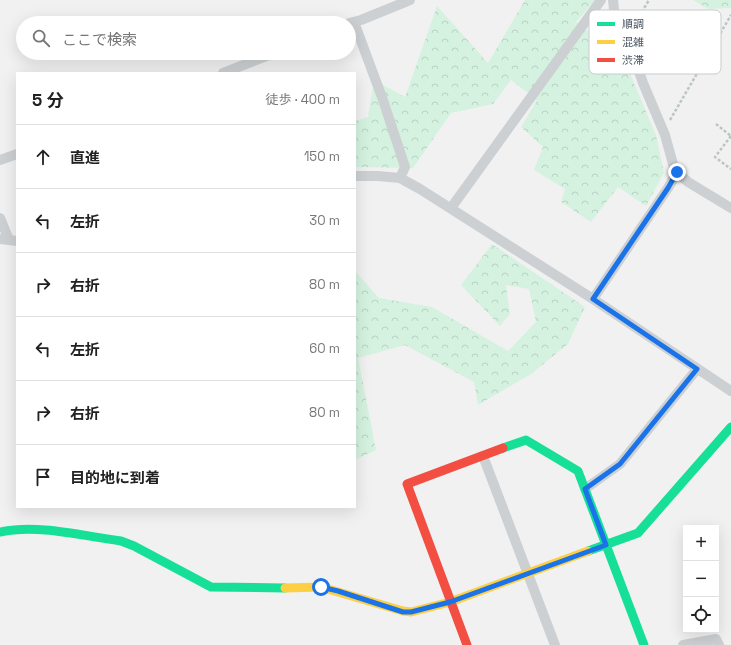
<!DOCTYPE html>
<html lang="ja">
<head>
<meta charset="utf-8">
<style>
  body { margin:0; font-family:"Space Grotesk","Noto Sans JP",sans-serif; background:#f2f2f2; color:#222 }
  .controls { position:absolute; right:12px; bottom:12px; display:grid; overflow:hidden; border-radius:0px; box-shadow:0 4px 16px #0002 }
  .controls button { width:36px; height:36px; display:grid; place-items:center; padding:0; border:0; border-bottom:1px solid #e0e0e0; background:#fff; color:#222; font:20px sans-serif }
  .stop { position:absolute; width:12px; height:12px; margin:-9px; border:3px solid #1a73e8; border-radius:50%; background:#fff }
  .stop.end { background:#1a73e8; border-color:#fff; box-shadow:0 1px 4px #0008 }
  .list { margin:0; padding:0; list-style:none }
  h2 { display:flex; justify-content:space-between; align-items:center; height:52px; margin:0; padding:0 16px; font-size:17px }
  h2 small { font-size:13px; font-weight:400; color:#767676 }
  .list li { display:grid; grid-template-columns:26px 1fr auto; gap:12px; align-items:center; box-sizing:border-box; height:64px; padding:0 16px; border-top:1px solid #e0e0e0 }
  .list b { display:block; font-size:15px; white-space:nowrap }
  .list em { font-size:13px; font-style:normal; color:#767676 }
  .icon { flex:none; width:22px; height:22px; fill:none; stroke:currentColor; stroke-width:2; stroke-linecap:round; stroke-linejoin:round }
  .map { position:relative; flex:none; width:731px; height:645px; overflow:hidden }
  .search { position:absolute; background:#fff; box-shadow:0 4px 16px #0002; left:16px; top:16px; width:340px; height:44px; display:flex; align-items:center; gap:10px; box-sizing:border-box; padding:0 14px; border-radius:22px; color:#767676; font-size:15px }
  .panel { position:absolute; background:#fff; box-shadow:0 4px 16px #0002; left:16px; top:72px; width:340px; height:436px; border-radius:0px }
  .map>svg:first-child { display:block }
</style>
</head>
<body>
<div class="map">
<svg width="731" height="645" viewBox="0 0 731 645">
  <defs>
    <pattern id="forest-crowns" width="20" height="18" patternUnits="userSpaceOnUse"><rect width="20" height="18" fill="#d5f2e0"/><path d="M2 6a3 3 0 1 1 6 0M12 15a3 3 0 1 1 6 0" fill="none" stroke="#b8d1c3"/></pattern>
  </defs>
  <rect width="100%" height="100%" fill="#f2f1f1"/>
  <path fill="url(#forest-crowns)" d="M525,0h70l-19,22 47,35 33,78 8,38 -18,33 -28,-19 -27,35 -30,-20 4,-13 -31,-19 9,-23 -22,-20 16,-27 -26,-20 -18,24 -42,9 -38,55 -58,-1v-46l13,-4 6,-37 31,17 32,-91 51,57z
    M693,0h38v8l-23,1z
    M492,244l93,63 -17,37 -37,30 -53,31 -4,-23 -69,-37 -47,13 18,92 -21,10v-189l24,27 53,9 76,44 28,-29 -7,-33 -23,-4 4,29 -10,12 -39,-41z"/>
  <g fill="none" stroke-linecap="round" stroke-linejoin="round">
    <path stroke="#bac6c3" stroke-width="2.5" stroke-dasharray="3 2" stroke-linecap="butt" d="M634,25l15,-25
      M670,120l61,-105
      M716,124l15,12
      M731,136l-16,21 16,12"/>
    <path stroke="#cdd0d2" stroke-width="10" d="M613,0l1,10 12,24 17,49 22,52 8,29 4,8 11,10 43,26
      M354,22l29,78 22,67 -5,11
      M349,23l12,-3 49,-20
      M223,73l51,-20
      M0,160l17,-6
      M355,176h23l22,2 20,11 173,110 138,92
      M451,208l150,-208
      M0,218l9,22
      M0,239l17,2
      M593,299l75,-111 9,-16
      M483,456l72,189
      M585,489l35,-25 77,-95
      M683,645l33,-6 3,6"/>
    <path stroke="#16e098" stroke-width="9" d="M503,448l23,-8 52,31 66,174
      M0,532c39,-8 82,4 121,9l13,5 77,41 74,1
      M588,551l50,-18 93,-106"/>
    <path stroke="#ffcf43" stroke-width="9" d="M285,588l36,-1 82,24 8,1 39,-10 138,-51"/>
    <path stroke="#f24e42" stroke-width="9" d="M467,645l-60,-161 96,-36"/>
  </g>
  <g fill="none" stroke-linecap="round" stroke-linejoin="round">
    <path stroke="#1a73e8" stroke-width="5" d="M321,587l17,4 65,21h8l39,-10 156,-57 -21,-56 35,-25 77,-95 -104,-70 75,-111 9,-16"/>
  </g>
  <rect x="589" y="10" width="132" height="64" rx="6" fill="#fff" stroke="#c8cbcf" stroke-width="1"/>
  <rect x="597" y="22" width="18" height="4" fill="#16e098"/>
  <rect x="597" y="40" width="18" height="4" fill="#ffcf43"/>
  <rect x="597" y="58" width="18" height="4" fill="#f24e42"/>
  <g font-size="11" fill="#47535f">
    <text x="622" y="28">順調</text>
    <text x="622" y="46">混雑</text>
    <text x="622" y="64">渋滞</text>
  </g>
</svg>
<div class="controls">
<button>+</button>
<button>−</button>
<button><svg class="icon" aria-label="locate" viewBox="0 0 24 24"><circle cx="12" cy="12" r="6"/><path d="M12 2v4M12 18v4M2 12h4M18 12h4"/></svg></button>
</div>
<div class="stop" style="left:321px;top:587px"></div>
<div class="stop end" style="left:677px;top:172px"></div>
<div class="search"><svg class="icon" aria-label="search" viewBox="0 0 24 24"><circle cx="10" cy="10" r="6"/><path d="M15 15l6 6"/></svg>ここで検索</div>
<section class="panel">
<h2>5 分<small>徒歩 · 400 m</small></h2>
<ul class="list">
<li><svg class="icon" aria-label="ahead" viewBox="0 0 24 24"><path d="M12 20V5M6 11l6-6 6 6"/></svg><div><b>直進</b></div><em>150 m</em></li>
<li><svg class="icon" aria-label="left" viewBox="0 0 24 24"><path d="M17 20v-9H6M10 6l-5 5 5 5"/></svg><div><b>左折</b></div><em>30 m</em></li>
<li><svg class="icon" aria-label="right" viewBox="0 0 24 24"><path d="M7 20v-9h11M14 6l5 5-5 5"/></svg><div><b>右折</b></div><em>80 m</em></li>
<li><svg class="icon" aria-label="left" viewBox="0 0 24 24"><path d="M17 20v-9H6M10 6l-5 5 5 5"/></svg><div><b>左折</b></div><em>60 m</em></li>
<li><svg class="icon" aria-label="right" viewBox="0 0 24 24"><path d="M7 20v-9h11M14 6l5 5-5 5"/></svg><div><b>右折</b></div><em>80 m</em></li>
<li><svg class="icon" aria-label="arrive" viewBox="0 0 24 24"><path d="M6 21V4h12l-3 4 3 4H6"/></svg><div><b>目的地に到着</b></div></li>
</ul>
</section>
</div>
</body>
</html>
